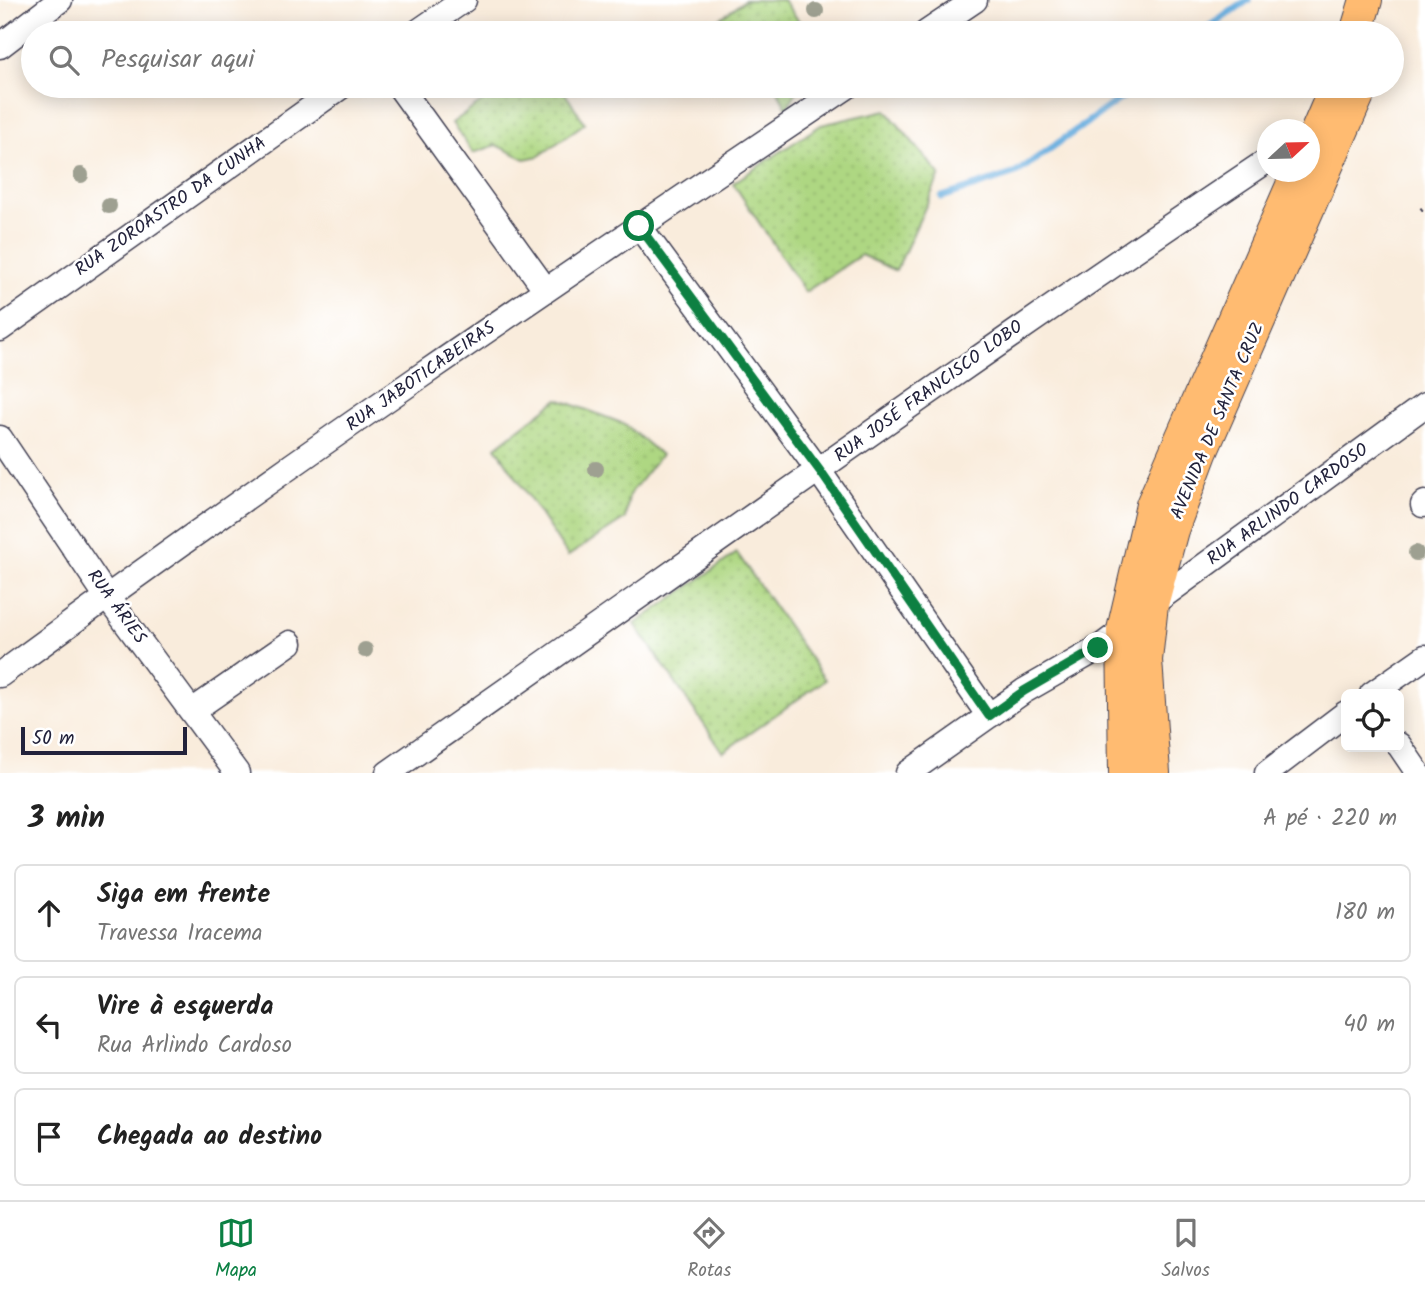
<!DOCTYPE html>
<html lang="pt">
<head>
<meta charset="utf-8">
<style>
  body { margin:0; font-family:Kalam,sans-serif; background:#f2f2f2; color:#222 }
  .controls { position:absolute; right:21px; bottom:21px; display:grid; overflow:hidden; border-radius:10px; box-shadow:0 4px 18px #0003 }
  .controls button { width:63px; height:63px; display:grid; place-items:center; padding:0; border:0; border-bottom:2px solid #e0e0e0; background:#fff; color:#222; font:35px sans-serif }
  .compass { position:absolute; left:1257px; top:119px; width:63px; height:63px; border-radius:50%; background:#fff; box-shadow:0 4px 18px #0003; rotate:68deg }
  .scale { position:absolute; left:21px; bottom:18px; width:166px; box-sizing:border-box; padding-left:7px; border:4px solid #22223b; border-top:0; font-size:19px; line-height:24px; white-space:nowrap; color:#22223b; -webkit-text-stroke:5px #fff; paint-order:stroke }
  .stop { position:absolute; width:21px; height:21px; margin:-16px; border:5px solid #0b8043; border-radius:50%; background:#fff }
  .stop.end { background:#0b8043; border-color:#fff; box-shadow:0 2px 7px #0008 }
  .list { margin:0; padding:0; list-style:none }
  h2 { display:flex; justify-content:space-between; align-items:center; height:91px; margin:0; padding:0 28px; font-size:30px }
  h2 small { font-size:23px; font-weight:400; color:#767676 }
  .list li { display:grid; grid-template-columns:46px 1fr auto; gap:21px; align-items:center; box-sizing:border-box; height:98px; margin:0 14px 14px; padding:0 14px; border:2px solid #e0e0e0; border-radius:10px }
  .list b { display:block; font-size:26px; white-space:nowrap }
  .list p { margin:0; font-size:23px; white-space:nowrap; color:#767676 }
  .list em { font-size:23px; font-style:normal; color:#767676 }
  .icon { flex:none; width:38px; height:38px; fill:none; stroke:currentColor; stroke-width:2; stroke-linecap:round; stroke-linejoin:round }
  .map { position:relative; flex:none; width:1425px; height:773px; overflow:hidden }
  .search { position:absolute; background:#fff; box-shadow:0 4px 18px #0003; left:21px; right:21px; top:21px; height:77px; display:flex; align-items:center; gap:18px; box-sizing:border-box; padding:0 24px; border-radius:38px; color:#767676; font-size:26px }
  .sheet { height:427px; background:#fff }
  nav { display:flex; justify-content:space-around; align-items:center; box-sizing:border-box; height:98px; border-top:2px solid #e0e0e0; background:#fff; font-size:19px; color:#767676 }
  nav a { display:grid; justify-items:center; gap:4px }
  nav .on { color:#0b8043 }
  .map>svg:first-child { display:block }
</style>
</head>
<body>
<div class="map">
<svg width="1425" height="773" viewBox="0 0 1425 773">
  <defs>
    <pattern id="grass-dots" width="8" height="8" patternUnits="userSpaceOnUse" patternTransform="scale(1.75)"><rect width="8" height="8" fill="#aed782"/><path d="M2 2h.1M6 6h.1" fill="none" stroke="#95b871" stroke-width="1.8" stroke-linecap="round"/></pattern>
  </defs>
  <rect width="100%" height="100%" fill="#fff"/>
  <filter id="ink" filterUnits="userSpaceOnUse"><feTurbulence type="fractalNoise" baseFrequency=".0143" numOctaves="2"/><feDisplacementMap in="SourceGraphic" scale="14" xChannelSelector="R" yChannelSelector="G"/><feConvolveMatrix kernelMatrix="1 2 1 2 8 2 1 2 1" color-interpolation-filters="sRGB"/></filter>
  <filter id="wash" filterUnits="userSpaceOnUse"><feTurbulence type="fractalNoise" baseFrequency=".00686" numOctaves="4" result="noise"/><feDisplacementMap in="SourceGraphic" scale="28" xChannelSelector="R" yChannelSelector="G"/><feGaussianBlur stdDeviation="1.57" result="paint"/><feColorMatrix in="noise" values="0 0 0 0 0 0 0 0 0 0 0 0 0 0 0 0 0 1.4 0 .05"/><feComposite in="paint" operator="in"/></filter>
  <g filter="url(#wash)">
    <rect width="100%" height="100%" fill="#f9ecdc"/>
    <path fill="url(#grass-dots)" stroke="#687c5e" stroke-width="2" d="M745,0h38l25,33h-107z
      M504,86h56l25,37 -46,33 -14,3 -29,-14 -23,8 -21,-30z
      M775,86h25l-13,22z
      M886,110l54,65 -44,96 -35,-16 -56,37 -72,-109 88,-58z
      M558,399l66,25 37,31 -32,40 -4,24 -57,37 -72,-109z
      M737,553l88,127 -102,72 -88,-128z"/>
    <g fill="none" stroke-linecap="round" stroke-linejoin="round">
      <path stroke="#67adde" stroke-width="7" d="M1200,33l48,-33
        M942,197l74,-24 122,-87"/>
    </g>
  </g>
  <g filter="url(#ink)">
    <g fill="none" stroke-linecap="round" stroke-linejoin="round">
      <g stroke="#424053" stroke-width="27">
        <path id="minor" d="M416,33l48,-33
          M926,33l49,-33
          M0,46l60,-46
          M399,86l147,204
          M639,226l180,245 170,245
          M0,329l342,-243
          M0,438l107,159 130,176
          M1423,505l2,-2
          M1152,604l273,-199
          M0,675c277,-204 562,-397 848,-589
          M1372,694l53,-37
          M192,711l98,-68
          M1399,745l19,28
          M388,773c293,-205 583,-414 880,-613
          M908,773l116,-82 75,-43 24,-18
          M1267,773l79,-60"/>
      </g>
      <g stroke="#424053" stroke-width="34">
        <path id="major" d="M1356,33l10,-33
          M1310,147l26,-61
          M1125,773l-2,-143 29,-125 146,-333
          M1154,773l-8,-113 6,-56 20,-74 29,-77 161,-367"/>
      </g>
      <path stroke="#424053" stroke-width="4.5" stroke-dasharray="2 5" stroke-linecap="butt" d="M1421,210l4,-3"/>
      <use href="#minor" stroke="#fff" stroke-width="24"/>
      <use href="#major" stroke="#ffbb71" stroke-width="32"/>
    </g>
    <g fill="#9ea091">
      <circle cx="816" cy="11" r="8"/>
      <circle cx="81" cy="175" r="8"/>
      <circle cx="109" cy="206" r="8"/>
      <circle cx="596" cy="469" r="8"/>
      <circle cx="1416" cy="553" r="8"/>
      <circle cx="365" cy="650" r="8"/>
    </g>
  </g>
  <g fill="none" stroke-linecap="round" stroke-linejoin="round" filter="url(#ink)">
    <path stroke="#0b8043" stroke-width="9" d="M639,226l181,245 169,245 35,-25 74,-43"/>
  </g>
  <g text-anchor="middle" dominant-baseline="central" stroke-width="5" stroke-linejoin="round" paint-order="stroke">
    <g font-size="18" fill="#22223b" stroke="#fff">
      <text transform="translate(171 207) rotate(-35)">RUA ZOROASTRO DA CUNHA</text>
      <text transform="translate(421 377) rotate(-35)">RUA JABOTICABEIRAS</text>
      <text transform="translate(929 392) rotate(-36)">RUA JOSÉ FRANCISCO LOBO</text>
      <text transform="translate(1218 421) rotate(-67)">AVENIDA DE SANTA CRUZ</text>
      <text transform="translate(1288 505) rotate(-36)">RUA ARLINDO CARDOSO</text>
      <text transform="translate(116 607) rotate(54)">RUA ÁRIES</text>
    </g>
  </g>
</svg>
<div class="controls">
<button><svg class="icon" aria-label="locate" viewBox="0 0 24 24"><circle cx="12" cy="12" r="6"/><path d="M12 2v4M12 18v4M2 12h4M18 12h4"/></svg></button>
</div>
<svg class="compass" viewBox="-18 -18 36 36"><path d="M0-13l5 13h-10z" fill="#e53935"/><path d="M0 13l5-13h-10z" fill="#767676"/></svg>
<div class="scale">50 m</div>
<div class="stop" style="left:639px;top:226px"></div>
<div class="stop end" style="left:1098px;top:648px"></div>
<div class="search"><svg class="icon" aria-label="search" viewBox="0 0 24 24"><circle cx="10" cy="10" r="6"/><path d="M15 15l6 6"/></svg>Pesquisar aqui</div>
</div>
<section class="sheet">
<h2>3 min<small>A pé · 220 m</small></h2>
<ul class="list">
<li><svg class="icon" aria-label="ahead" viewBox="0 0 24 24"><path d="M12 20V5M6 11l6-6 6 6"/></svg><div><b>Siga em frente</b><p>Travessa Iracema</p></div><em>180 m</em></li>
<li><svg class="icon" aria-label="left" viewBox="0 0 24 24"><path d="M17 20v-9H6M10 6l-5 5 5 5"/></svg><div><b>Vire à esquerda</b><p>Rua Arlindo Cardoso</p></div><em>40 m</em></li>
<li><svg class="icon" aria-label="arrive" viewBox="0 0 24 24"><path d="M6 21V4h12l-3 4 3 4H6"/></svg><div><b>Chegada ao destino</b></div></li>
</ul>
</section>
<nav>
<a class="on"><svg class="icon" aria-label="map" viewBox="0 0 24 24"><path d="M3 6l6-2 6 2 6-2v14l-6 2-6-2-6 2zM9 4v14M15 6v14"/></svg>Mapa</a>
<a><svg class="icon" aria-label="directions" viewBox="0 0 24 24"><path d="M12 3l9 9-9 9-9-9zM9 14v-3h6M13 9l2 2-2 2"/></svg>Rotas</a>
<a><svg class="icon" aria-label="saved" viewBox="0 0 24 24"><path d="M7 4h10v16l-5-4-5 4z"/></svg>Salvos</a>
</nav>
</body>
</html>
